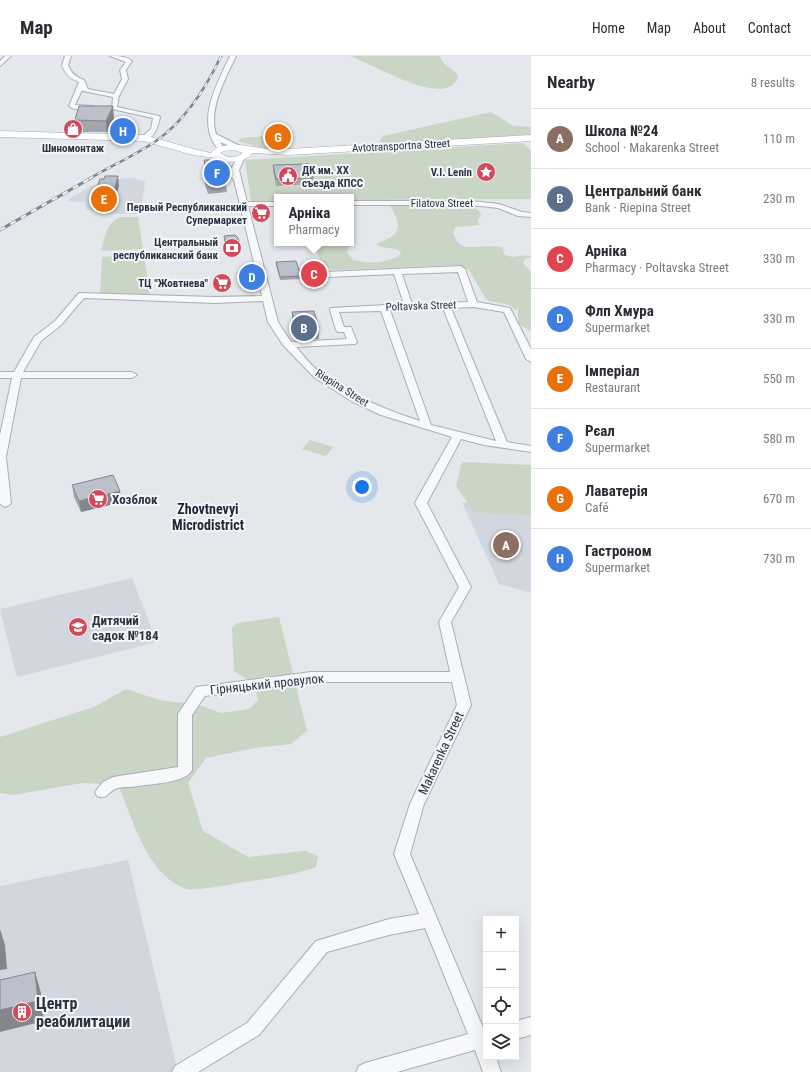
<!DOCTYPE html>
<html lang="en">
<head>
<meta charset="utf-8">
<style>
  body { margin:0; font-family:"Roboto Condensed",sans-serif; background:#f2f2f3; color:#2b2b33 }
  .controls { position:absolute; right:12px; bottom:12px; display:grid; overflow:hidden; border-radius:0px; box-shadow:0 4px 16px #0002 }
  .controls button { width:36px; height:36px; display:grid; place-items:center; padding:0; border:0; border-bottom:1px solid #e1e1e2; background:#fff; color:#2b2b33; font:20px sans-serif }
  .you { position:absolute; left:362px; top:431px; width:14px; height:14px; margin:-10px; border:3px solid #fff; border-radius:50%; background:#1a73e8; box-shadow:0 0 0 6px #1a73e833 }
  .badge { display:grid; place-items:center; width:26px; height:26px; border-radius:50%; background:#d1495b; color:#fff; font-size:13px; font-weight:700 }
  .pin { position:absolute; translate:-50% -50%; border:2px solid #fff; box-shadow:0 1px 4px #0006 }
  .popup { position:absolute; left:274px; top:138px; width:80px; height:52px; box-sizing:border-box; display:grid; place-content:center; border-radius:0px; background:#fff; filter:drop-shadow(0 1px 3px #0005); font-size:13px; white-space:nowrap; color:#7c7c81 }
  .popup b { font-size:15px; color:#2b2b33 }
  .popup::after { content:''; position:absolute; left:50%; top:100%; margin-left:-8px; border:8px solid transparent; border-top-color:#fff }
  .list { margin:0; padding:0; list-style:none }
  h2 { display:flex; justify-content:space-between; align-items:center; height:52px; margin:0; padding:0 16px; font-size:17px }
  h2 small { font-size:13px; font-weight:400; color:#7c7c81 }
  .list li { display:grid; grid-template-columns:26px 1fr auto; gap:12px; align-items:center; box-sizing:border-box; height:60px; padding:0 16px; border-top:1px solid #e1e1e2 }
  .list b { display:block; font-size:15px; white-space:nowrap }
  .list p { margin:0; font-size:13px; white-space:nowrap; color:#7c7c81 }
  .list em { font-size:13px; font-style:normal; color:#7c7c81 }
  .icon { flex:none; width:22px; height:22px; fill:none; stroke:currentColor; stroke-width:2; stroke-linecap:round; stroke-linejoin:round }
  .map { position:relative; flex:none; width:531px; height:1016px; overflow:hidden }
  header { display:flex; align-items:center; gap:24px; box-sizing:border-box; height:56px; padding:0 20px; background:#fff; border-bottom:1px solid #e1e1e2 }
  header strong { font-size:19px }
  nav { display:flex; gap:22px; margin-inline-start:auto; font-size:14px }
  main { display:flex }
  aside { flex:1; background:#fff }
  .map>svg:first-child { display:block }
</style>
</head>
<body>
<header>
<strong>Map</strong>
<nav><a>Home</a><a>Map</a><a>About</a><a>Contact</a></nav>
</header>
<main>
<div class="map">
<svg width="531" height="1016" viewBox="0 0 531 1016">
  <rect width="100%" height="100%" fill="#e4e7ec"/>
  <path fill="#d2d6de" d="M133,122l12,4 -4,32h-37l-18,-5 -1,-7 -19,-1 25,-15 23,-7z
    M462,446l69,4v87l-32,-9z
    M132,522l25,64 -140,35 -17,-68z
    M128,804l50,212h-178v-186z"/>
  <path fill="#c9d6c5" d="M350,0h90c1,9 14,12 18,20 -8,36 -89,-14 -108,-20z
    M491,56l22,14 18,1v8l-142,10 -8,-3 -1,-2 3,-4z
    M274,79l-6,3 11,3 6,-3 2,11 -25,-1 -24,-7 4,-3z
    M523,87l8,8v48l-180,1v-3h-74v4h-26l-6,-41z
    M390,149h75c7,1 14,3 16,10l-3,5 1,5 -23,2 -3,6c2,4 4,9 7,11 7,7 32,-1 43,4l1,6c9,6 17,0 27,2v1l-6,2 -2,4 8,9v59l-13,-7v-19l-2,6 -6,-6 -21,-4 -3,-2 -17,-29 -12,-5 -124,5c-11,-6 -14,-11 -18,-22 8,-8 24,-6 34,-2l-2,6 6,8c17,4 32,4 47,-5l1,-3c-8,-6 -15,-2 -24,-7l1,-2c25,-9 23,-17 12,-38z
    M121,161h17l5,32 -42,2c4,-13 5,-29 20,-34z
    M144,199l6,41 -50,-2 2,-37z
    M310,384l23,7 -7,9 -24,-7z
    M462,406l69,3v50l-57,-3 -18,-26z
    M279,561l28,114 -16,13 -36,4 -49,10 -18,25 15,48 45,26 57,-6 13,5 -2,11c-25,9 -52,12 -78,16 -10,2 -43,8 -51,6 -40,-13 -54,-70 -69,-104l-36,-2 -68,12 -14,-2v-56l94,-30 32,-18 33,11 40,5 22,8 28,-4 9,-9 -4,-17 -20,-12 -2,-44 5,-4z"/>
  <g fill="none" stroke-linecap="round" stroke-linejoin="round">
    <g stroke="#a9aeb7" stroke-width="2">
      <path id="minor" d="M5,0h6l-11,10v-5z
        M65,0h6l-3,9c3,8 8,12 16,15l4,9 26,5 8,-15 -2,-9 6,-8 -16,-6c9,0 15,0 22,5l-6,9 2,9 -9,17 -2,11 42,9 1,1c-2,10 -6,24 -18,22v-2l9,-8 2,-11 -41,-9 1,-12 -30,-6 -1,-1 -7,15 18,1 3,2c-6,4 -21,3 -27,-2l10,-24c-9,-3 -14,-8 -17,-17z
        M230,0h6c-10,22 -28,52 -20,78l26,13 -3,2 -12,-4 -7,-3 4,7 -3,2c-4,-2 -5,-5 -8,-9 -14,-28 5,-60 17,-86z
        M219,99l2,1 11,12 5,-11h3l4,2 -5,11 8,32h30v4h-29l30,116 13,20 56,-3 -3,-7h-6l-2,-2 -6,-20 1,-2 73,-4 -10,-30 -66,3 -4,-3 1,-2 136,-6 4,3 12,33 33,6 21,41v13l-5,-3 -22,-47 -31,-5 -22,1 56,134 24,4v6l-47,-7 -23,-6 -34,64 44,84 -20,35 20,83 -47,99 -14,50 74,176 2,-1v28h10l5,15h-18l-8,-22 -78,22h-41l3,-6 6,-3 103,-29 -43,-106 -36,7 -62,17 -68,83 -61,37h-26l3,-6 72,-43 69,-82 73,-22 30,-5 -25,-60 16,-50 47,-99 -5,-23h-141l-106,14 -13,19v55c-7,14 -46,14 -61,17 -5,0 -11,0 -16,2 -8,4 -8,11 -18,7l-2,-4 8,-10 10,-5 65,-10v-53l18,-27 115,-15h139l-11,-50 20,-35 -44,-84 37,-66 -71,-22 -28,-13 -38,-24 -32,-33 -15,-23 -5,-21 -49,2 -130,-5 -23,27 -20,16 -18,31h109l5,3 -5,3h-111l-15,79 5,46 -2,2 -4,2 -5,-3v-69l12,-57h-12v-6h14l20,-35 21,-16 24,-28 135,4 48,-1 -28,-116 -19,-23zM458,216l10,30 -56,2 -10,-30zM443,252l53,133 -65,-16 -41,-115zM381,255l39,110c-34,-11 -69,-25 -98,-47 -10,-7 -18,-18 -26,-27l59,-3 2,-2 -6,-15h-7l-5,-15z
        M351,145h121l27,3 23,8 9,1v4l-13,-1 -20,-8 -26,-3h-121z
        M531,961v18l-15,4v-18z"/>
    </g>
    <g stroke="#a3abb8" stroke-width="1">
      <path id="major" d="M0,75l144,4 53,15 14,3c14,-15 40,-5 58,-4 6,1 13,0 19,0l243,-14v6l-243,14 -36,-2 -1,3 -12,5 -13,1 -11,-4 -22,-3 -49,-14 -144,-4zM234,94l9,3c-7,5 -15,6 -23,0l4,-2z"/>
    </g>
    <use href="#minor" fill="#f7f8fa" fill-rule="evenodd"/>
    <use href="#major" fill="#fff" fill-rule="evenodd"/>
    <g stroke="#7d8696" stroke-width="2.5">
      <path id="rail-far1" d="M89,123c22,-13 47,-24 67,-38 30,-21 50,-53 65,-85"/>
    </g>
    <g stroke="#7d8696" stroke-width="3">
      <path id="rail" d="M0,174l91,-52"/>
    </g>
    <use href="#rail-far1" stroke="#f4f6f9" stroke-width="1.5" stroke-dasharray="5" stroke-linecap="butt"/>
    <use href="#rail" stroke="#f4f6f9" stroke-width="2" stroke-dasharray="6" stroke-linecap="butt"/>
  </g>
  <path fill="#a1a5ae" d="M114,62l-7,14h-31l-1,-12z
    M268,75l21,5 -10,5 -11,-4z
    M204,104l17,15 5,9 1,8 -19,2 -3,-10v-8h1l-2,-8z
    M273,109l40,13v6l-37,2 -3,-15z
    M119,130l-8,24 -17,-2 -1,-9z
    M224,180l15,13 -2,3 -10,1 -3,-11z
    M276,206l25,14v3l-21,1 -4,-15z
    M292,256l27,16v11l-22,1 -5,-17z
    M72,429l50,17 -41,10 -7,-15z"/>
  <path fill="#83868d" d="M113,50l1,12 -7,14 -1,-11z
    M289,74v6l-10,5v-6z
    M118,120l1,10 -8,24v-9z
    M239,186v7l-2,3 -10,1v-6z
    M120,435l2,11 -41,10 -2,-11z
    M0,873l5,16 2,24 -7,1z
    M35,916l6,21 3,28 -44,11v-22z"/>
  <path fill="#bbc0ca" stroke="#83868d" d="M79,50h34l-7,15 -31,-1z
    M279,71l10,3 -10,5 -11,-4z
    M204,104h12l5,15h2l3,9 -18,1 -3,-9h3z
    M309,108l4,14 -37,1 -3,-14z
    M105,120h13l-7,25 -18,-2 7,-20h4z
    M235,179l3,3 1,4 -3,3 -9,2 -3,-11z
    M296,205l5,15 -21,1 -4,-15z
    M314,255l5,17 -22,1 -5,-17z
    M113,419l7,16 -41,10 -7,-16z
    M35,916l3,29 -38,9v-30z"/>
  <defs>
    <g id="shop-disc" transform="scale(1)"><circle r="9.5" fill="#d1495b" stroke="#f4f6f9"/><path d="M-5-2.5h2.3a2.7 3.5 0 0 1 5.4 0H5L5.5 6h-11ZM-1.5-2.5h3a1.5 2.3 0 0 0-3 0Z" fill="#fff"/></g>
    <g id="sight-disc" transform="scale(1)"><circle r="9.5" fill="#d1495b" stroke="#f4f6f9"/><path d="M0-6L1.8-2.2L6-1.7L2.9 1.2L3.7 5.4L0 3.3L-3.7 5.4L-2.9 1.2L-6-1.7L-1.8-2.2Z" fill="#fff"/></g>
    <g id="civic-disc" transform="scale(1)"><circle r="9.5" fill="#d1495b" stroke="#f4f6f9"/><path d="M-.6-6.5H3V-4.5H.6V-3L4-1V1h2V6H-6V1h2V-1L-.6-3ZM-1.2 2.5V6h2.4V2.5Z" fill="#fff"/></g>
    <g id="supermarket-disc" transform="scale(1)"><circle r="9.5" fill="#d1495b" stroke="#f4f6f9"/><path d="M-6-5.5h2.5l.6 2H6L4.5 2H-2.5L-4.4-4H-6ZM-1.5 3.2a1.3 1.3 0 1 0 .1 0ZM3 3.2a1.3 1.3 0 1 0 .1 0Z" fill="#fff"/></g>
    <g id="bank-disc" transform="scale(1)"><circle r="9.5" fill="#d1495b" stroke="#f4f6f9"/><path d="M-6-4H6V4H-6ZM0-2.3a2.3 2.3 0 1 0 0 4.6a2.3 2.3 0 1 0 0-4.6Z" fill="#fff"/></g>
    <g id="school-disc" transform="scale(1)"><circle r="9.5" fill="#d1495b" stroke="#f4f6f9"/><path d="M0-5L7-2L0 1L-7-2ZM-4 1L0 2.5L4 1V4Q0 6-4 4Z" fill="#fff"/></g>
    <g id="building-disc" transform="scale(1)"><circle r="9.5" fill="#d1495b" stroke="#f4f6f9"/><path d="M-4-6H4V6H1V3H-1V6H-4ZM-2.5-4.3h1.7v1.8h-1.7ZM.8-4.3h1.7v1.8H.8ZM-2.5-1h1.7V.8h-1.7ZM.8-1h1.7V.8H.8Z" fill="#fff"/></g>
  </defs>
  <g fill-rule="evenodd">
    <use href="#shop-disc" x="73" y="73"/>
    <use href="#sight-disc" x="486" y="116"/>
    <use href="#civic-disc" x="288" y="120"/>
    <use href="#supermarket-disc" x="261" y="157"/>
    <use href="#bank-disc" x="232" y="192"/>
    <use href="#supermarket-disc" x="222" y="227"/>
    <use href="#supermarket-disc" x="98" y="443"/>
    <use href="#school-disc" x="78" y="571"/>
    <use href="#building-disc" x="22" y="956"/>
  </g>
  <g text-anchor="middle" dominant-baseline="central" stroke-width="4" stroke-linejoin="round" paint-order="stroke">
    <g font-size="11" fill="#2b3445" stroke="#f4f6f9">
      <text transform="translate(401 90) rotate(-3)">Avtotransportna Street</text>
      <text x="442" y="147">Filatova Street</text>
      <text transform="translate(421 250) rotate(-2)">Poltavska Street</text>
      <text transform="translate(342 332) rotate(32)">Riepina Street</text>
    </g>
    <g font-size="11" font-weight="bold" fill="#2b3445" stroke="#f4f6f9" text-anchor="end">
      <text x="73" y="92" text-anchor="middle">Шиномонтаж</text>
      <text x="302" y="114" text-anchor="start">ДК им. XX<tspan x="302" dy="13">съезда КПСС</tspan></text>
      <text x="472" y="116">V.I. Lenin</text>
      <text x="247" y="151">Первый Республиканский<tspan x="247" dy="13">Супермаркет</tspan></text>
      <text x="218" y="186">Центральный<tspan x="218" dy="13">республиканский банк</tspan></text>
      <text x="208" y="227">ТЦ "Жовтнева"</text>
    </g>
    <g font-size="13" font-weight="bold" fill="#2b3445" stroke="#f4f6f9" text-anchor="start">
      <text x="112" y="443">Хозблок</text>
      <text x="92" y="564">Дитячий<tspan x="92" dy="15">садок №184</tspan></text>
    </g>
    <g font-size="13" fill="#2b3445" stroke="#f4f6f9">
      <text transform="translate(267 628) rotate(-6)">Гірняцький провулок</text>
      <text transform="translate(441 697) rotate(-65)">Makarenka Street</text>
    </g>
    <g font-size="14" font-weight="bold" fill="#1d2536" stroke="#f4f6f9">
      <text x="208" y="453">Zhovtnevyi<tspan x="208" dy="16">Microdistrict</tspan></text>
    </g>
    <g font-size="16" font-weight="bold" fill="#2b3445" stroke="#f4f6f9" text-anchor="start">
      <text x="36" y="947">Центр<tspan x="36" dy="18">реабилитации</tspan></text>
    </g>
  </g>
</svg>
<div class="controls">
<button>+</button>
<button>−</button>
<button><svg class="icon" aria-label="locate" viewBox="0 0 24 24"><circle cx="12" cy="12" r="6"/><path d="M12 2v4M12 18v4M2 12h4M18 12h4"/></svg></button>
<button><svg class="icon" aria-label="layers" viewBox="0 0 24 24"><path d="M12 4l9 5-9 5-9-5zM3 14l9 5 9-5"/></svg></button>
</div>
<div class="you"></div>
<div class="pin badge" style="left:506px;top:489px;background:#8d6e63">A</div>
<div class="pin badge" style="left:304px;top:272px;background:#5c6f8a">B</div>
<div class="pin badge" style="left:314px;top:218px;background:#e0444e">C</div>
<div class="popup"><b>Арніка</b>Pharmacy</div>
<div class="pin badge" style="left:252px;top:221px;background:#3f7fe0">D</div>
<div class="pin badge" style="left:104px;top:143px;background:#e8710a">E</div>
<div class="pin badge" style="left:217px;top:117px;background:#3f7fe0">F</div>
<div class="pin badge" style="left:278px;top:81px;background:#e8710a">G</div>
<div class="pin badge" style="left:123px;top:75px;background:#3f7fe0">H</div>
</div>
<aside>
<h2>Nearby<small>8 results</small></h2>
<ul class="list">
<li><span class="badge" style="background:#8d6e63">A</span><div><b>Школа №24</b><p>School · Makarenka Street</p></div><em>110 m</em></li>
<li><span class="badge" style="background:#5c6f8a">B</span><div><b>Центральний банк</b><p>Bank · Riepina Street</p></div><em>230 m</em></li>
<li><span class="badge" style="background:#e0444e">C</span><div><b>Арніка</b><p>Pharmacy · Poltavska Street</p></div><em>330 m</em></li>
<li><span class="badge" style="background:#3f7fe0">D</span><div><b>Флп Хмура</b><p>Supermarket</p></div><em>330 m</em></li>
<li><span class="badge" style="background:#e8710a">E</span><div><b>Імперіал</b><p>Restaurant</p></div><em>550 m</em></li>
<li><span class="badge" style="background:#3f7fe0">F</span><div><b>Рєал</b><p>Supermarket</p></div><em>580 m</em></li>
<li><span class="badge" style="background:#e8710a">G</span><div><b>Лаватерія</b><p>Café</p></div><em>670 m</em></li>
<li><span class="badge" style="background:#3f7fe0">H</span><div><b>Гастроном</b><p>Supermarket</p></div><em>730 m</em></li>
</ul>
</aside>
</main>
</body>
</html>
